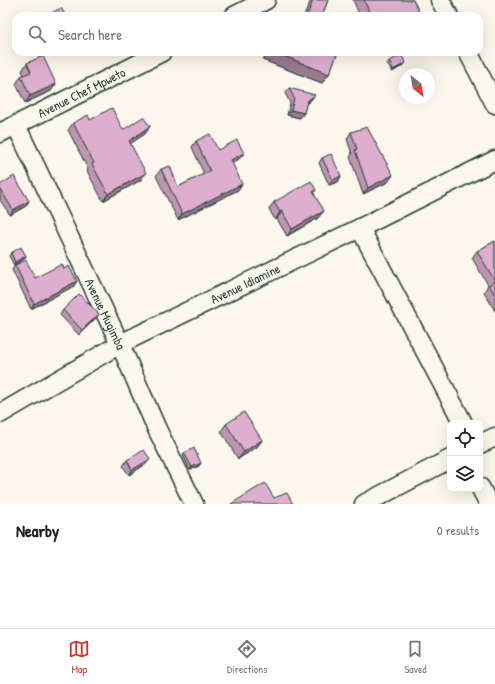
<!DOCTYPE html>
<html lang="en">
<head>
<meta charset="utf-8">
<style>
  body { margin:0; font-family:"Patrick Hand",sans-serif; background:#f6f6f6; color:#202124 }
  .controls { position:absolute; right:12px; bottom:12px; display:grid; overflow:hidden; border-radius:8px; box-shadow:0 4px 16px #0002 }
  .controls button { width:36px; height:36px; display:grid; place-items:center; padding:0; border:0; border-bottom:1px solid #e0e0e0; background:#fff; color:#202124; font:20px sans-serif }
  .compass { position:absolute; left:399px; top:68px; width:36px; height:36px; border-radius:50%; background:#fff; box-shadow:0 4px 16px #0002; rotate:149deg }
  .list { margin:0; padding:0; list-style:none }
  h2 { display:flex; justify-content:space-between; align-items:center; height:52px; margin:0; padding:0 16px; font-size:17px }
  h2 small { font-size:13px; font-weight:400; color:#757577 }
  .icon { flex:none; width:22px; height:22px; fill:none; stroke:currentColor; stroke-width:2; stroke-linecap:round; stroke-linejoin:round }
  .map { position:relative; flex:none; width:495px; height:504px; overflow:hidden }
  .search { position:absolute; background:#fff; box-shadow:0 4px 16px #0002; left:12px; right:12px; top:12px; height:44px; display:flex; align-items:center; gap:10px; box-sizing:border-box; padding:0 14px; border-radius:12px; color:#757577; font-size:15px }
  .sheet { height:124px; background:#fff }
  nav { display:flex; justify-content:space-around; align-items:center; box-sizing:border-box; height:56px; border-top:1px solid #e0e0e0; background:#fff; font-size:11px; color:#757577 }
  nav a { display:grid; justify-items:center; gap:2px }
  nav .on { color:#d93025 }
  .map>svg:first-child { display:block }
</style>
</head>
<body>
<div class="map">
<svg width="495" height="504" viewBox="0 0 495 504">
  <rect width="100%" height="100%" fill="#fbf7ec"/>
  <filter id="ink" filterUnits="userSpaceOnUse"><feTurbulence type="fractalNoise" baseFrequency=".025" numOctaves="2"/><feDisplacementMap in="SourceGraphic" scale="8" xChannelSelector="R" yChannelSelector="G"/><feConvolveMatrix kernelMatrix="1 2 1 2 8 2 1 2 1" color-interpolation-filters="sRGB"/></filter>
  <g filter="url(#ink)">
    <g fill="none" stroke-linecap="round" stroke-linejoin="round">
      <g stroke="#1f3d34" stroke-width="21">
        <g id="minor">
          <path d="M440,0l9,16"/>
          <path d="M234,16l32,-16"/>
          <path d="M468,52l27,52"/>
          <path id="s1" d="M16,125l104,219 36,83 38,77"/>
          <path id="s2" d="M0,133l162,-81"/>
          <path d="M360,228l103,195"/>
          <path id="s3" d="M0,414l120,-70 240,-116 135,-68"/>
          <path d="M480,444l15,-7"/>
          <path d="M480,487l9,17"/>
          <path d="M364,504l86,-45"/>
        </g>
      </g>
      <use href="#minor" stroke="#fbf7ec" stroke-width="18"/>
    </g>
    <path fill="#bf96b2" stroke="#1f3d34" d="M311,0h17l-6,16h-18z
      M353,0h60l8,16h-61z
      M267,52h71l-9,22 -7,9 -59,-23z
      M389,61l17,2 -2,2 -12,7 -5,-8z
      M27,63l29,21 -5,7 -26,12 -9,-19 5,-8 3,-1 -2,-4z
      M289,88l22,12 -5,4 -2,9 -4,5 -13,-3 3,-12 -5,-10z
      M90,120l33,10 27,-4 -5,8 -15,9 11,37 -38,21 -16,-30 1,-2 -20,-39 5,-7z
      M351,132l37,50 -25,12 -13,-37 2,-3 -5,-15z
      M196,141l22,9 26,3 -5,6 -7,4 6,27 -60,30 -22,-44 5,-7 17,18 26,-13 -12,-27z
      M322,158l19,18 -3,6 -9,3 -10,-22z
      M0,185l26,21 -16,9 -10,-15z
      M316,190l-2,3 4,25 -31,18 -10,-17 -2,1 -6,-11 5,-7z
      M495,241v70l-11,-19 4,-7 -16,-27 5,-7z
      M11,253l13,6 -10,6 -5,-9z
      M15,265l20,13 39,8 -43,23 -19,-39z
      M63,310l36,4 -4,5 -16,16 -19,-20z
      M226,424l36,16 -5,7 -19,12 -17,-28z
      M184,453l15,13 -9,4 -7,-15z
      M150,459l-4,5 -17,11 -6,-9 4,-6z"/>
    <path fill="#9b7a91" stroke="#1f3d34" d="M269,52h5l55,22 -7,9 -59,-23z
      M406,63l-2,2 -12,7 1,-2z
      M56,84l-5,7 -26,12 5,-7z
      M315,95l-4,5 -8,6 4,-5z
      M291,110l13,3 -4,5 -13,-3z
      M150,126l-5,8 -21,14 5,-7z
      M244,153l-5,6 -12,7 4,-6z
      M146,173l-5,7 -38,21 5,-7z
      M393,175l-5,7 -25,12 5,-6z
      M341,176l-3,6 -9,3 4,-5z
      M242,184l-4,6 -60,30 4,-6z
      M29,201l-3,5 -16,9 3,-5z
      M282,211l-5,8 -2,1 5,-8z
      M324,211l-6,7 -31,18 5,-7z
      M26,256l-2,3 -10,6 1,-3z
      M77,281l-3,5 -43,23 3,-5z
      M99,314l-4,5 -16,16 3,-5z
      M262,440l-5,7 -19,12 6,-7z
      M150,459l-4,5 -17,11 3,-5z
      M201,463l-2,3 -9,4 2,-3z"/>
    <path fill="#deaecf" stroke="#1f3d34" d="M313,0h15l-6,16h-15z
      M364,0h49l8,16h-50z
      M61,8l5,8h-20z
      M274,52h64l-9,22z
      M401,55l5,8 -13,7 -4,-9z
      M43,56l13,28 -26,12 -9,-20 10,-4 -4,-9z
      M289,88l26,7 -8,6 -3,12 -13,-3 3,-12z
      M112,108l11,22 20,-13 7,9 -21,15 17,32 -38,21 -16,-30 2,-1 -21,-40 15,-8 2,5z
      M367,127l26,48 -25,13 -13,-38 2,-1 -6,-17z
      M210,134l8,16 19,-10 7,13 -13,7 11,24 -60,30 -21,-45 9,-3 8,21 32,-16 -14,-30z
      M331,154l10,22 -8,4 -11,-22z
      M14,176l15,25 -16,9 -13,-21v-4z
      M311,181l5,9 -3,2 11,19 -32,18 -10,-18 -2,1 -6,-10z
      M495,241v40l-18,-30z
      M21,247l5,9 -11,6 -4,-9z
      M26,260l9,18 27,-14 2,5 5,-3 8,15 -43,23 -19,-39z
      M495,281v14l-6,-10z
      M79,294l20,20 -17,16 -19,-20z
      M244,412l18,28 -18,12 -18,-28z
      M194,448l7,15 -9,4 -8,-14z
      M144,450l6,9 -18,11 -5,-10z
      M265,483l9,15 13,-5 6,11h-62z"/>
  </g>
  <g text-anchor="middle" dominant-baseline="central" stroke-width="4" stroke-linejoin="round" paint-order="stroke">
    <g font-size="13" fill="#1f3d34" stroke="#fbf7ec">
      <text stroke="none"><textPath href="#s2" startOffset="91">Avenue Chef Mpweto</textPath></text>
      <text stroke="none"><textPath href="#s3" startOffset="278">Avenue Idiamine</textPath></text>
      <text stroke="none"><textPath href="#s1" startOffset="209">Avenue Mugimba</textPath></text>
    </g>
  </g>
</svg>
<div class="controls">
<button><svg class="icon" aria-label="locate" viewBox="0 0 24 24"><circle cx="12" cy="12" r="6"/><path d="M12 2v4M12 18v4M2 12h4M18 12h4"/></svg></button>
<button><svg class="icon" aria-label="layers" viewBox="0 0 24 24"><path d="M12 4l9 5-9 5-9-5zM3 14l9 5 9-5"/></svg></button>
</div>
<svg class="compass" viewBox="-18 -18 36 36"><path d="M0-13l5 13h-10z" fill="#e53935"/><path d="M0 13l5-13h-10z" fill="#757577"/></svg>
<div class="search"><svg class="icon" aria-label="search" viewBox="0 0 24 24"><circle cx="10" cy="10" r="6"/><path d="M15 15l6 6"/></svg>Search here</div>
</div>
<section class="sheet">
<h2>Nearby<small>0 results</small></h2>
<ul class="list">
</ul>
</section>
<nav>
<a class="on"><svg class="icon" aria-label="map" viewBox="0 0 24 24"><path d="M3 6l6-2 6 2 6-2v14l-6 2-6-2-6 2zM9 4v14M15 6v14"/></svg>Map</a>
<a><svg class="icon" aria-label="directions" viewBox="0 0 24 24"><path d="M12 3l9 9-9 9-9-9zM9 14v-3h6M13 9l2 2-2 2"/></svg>Directions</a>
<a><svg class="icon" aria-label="saved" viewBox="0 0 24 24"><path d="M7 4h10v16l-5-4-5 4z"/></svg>Saved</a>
</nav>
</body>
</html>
